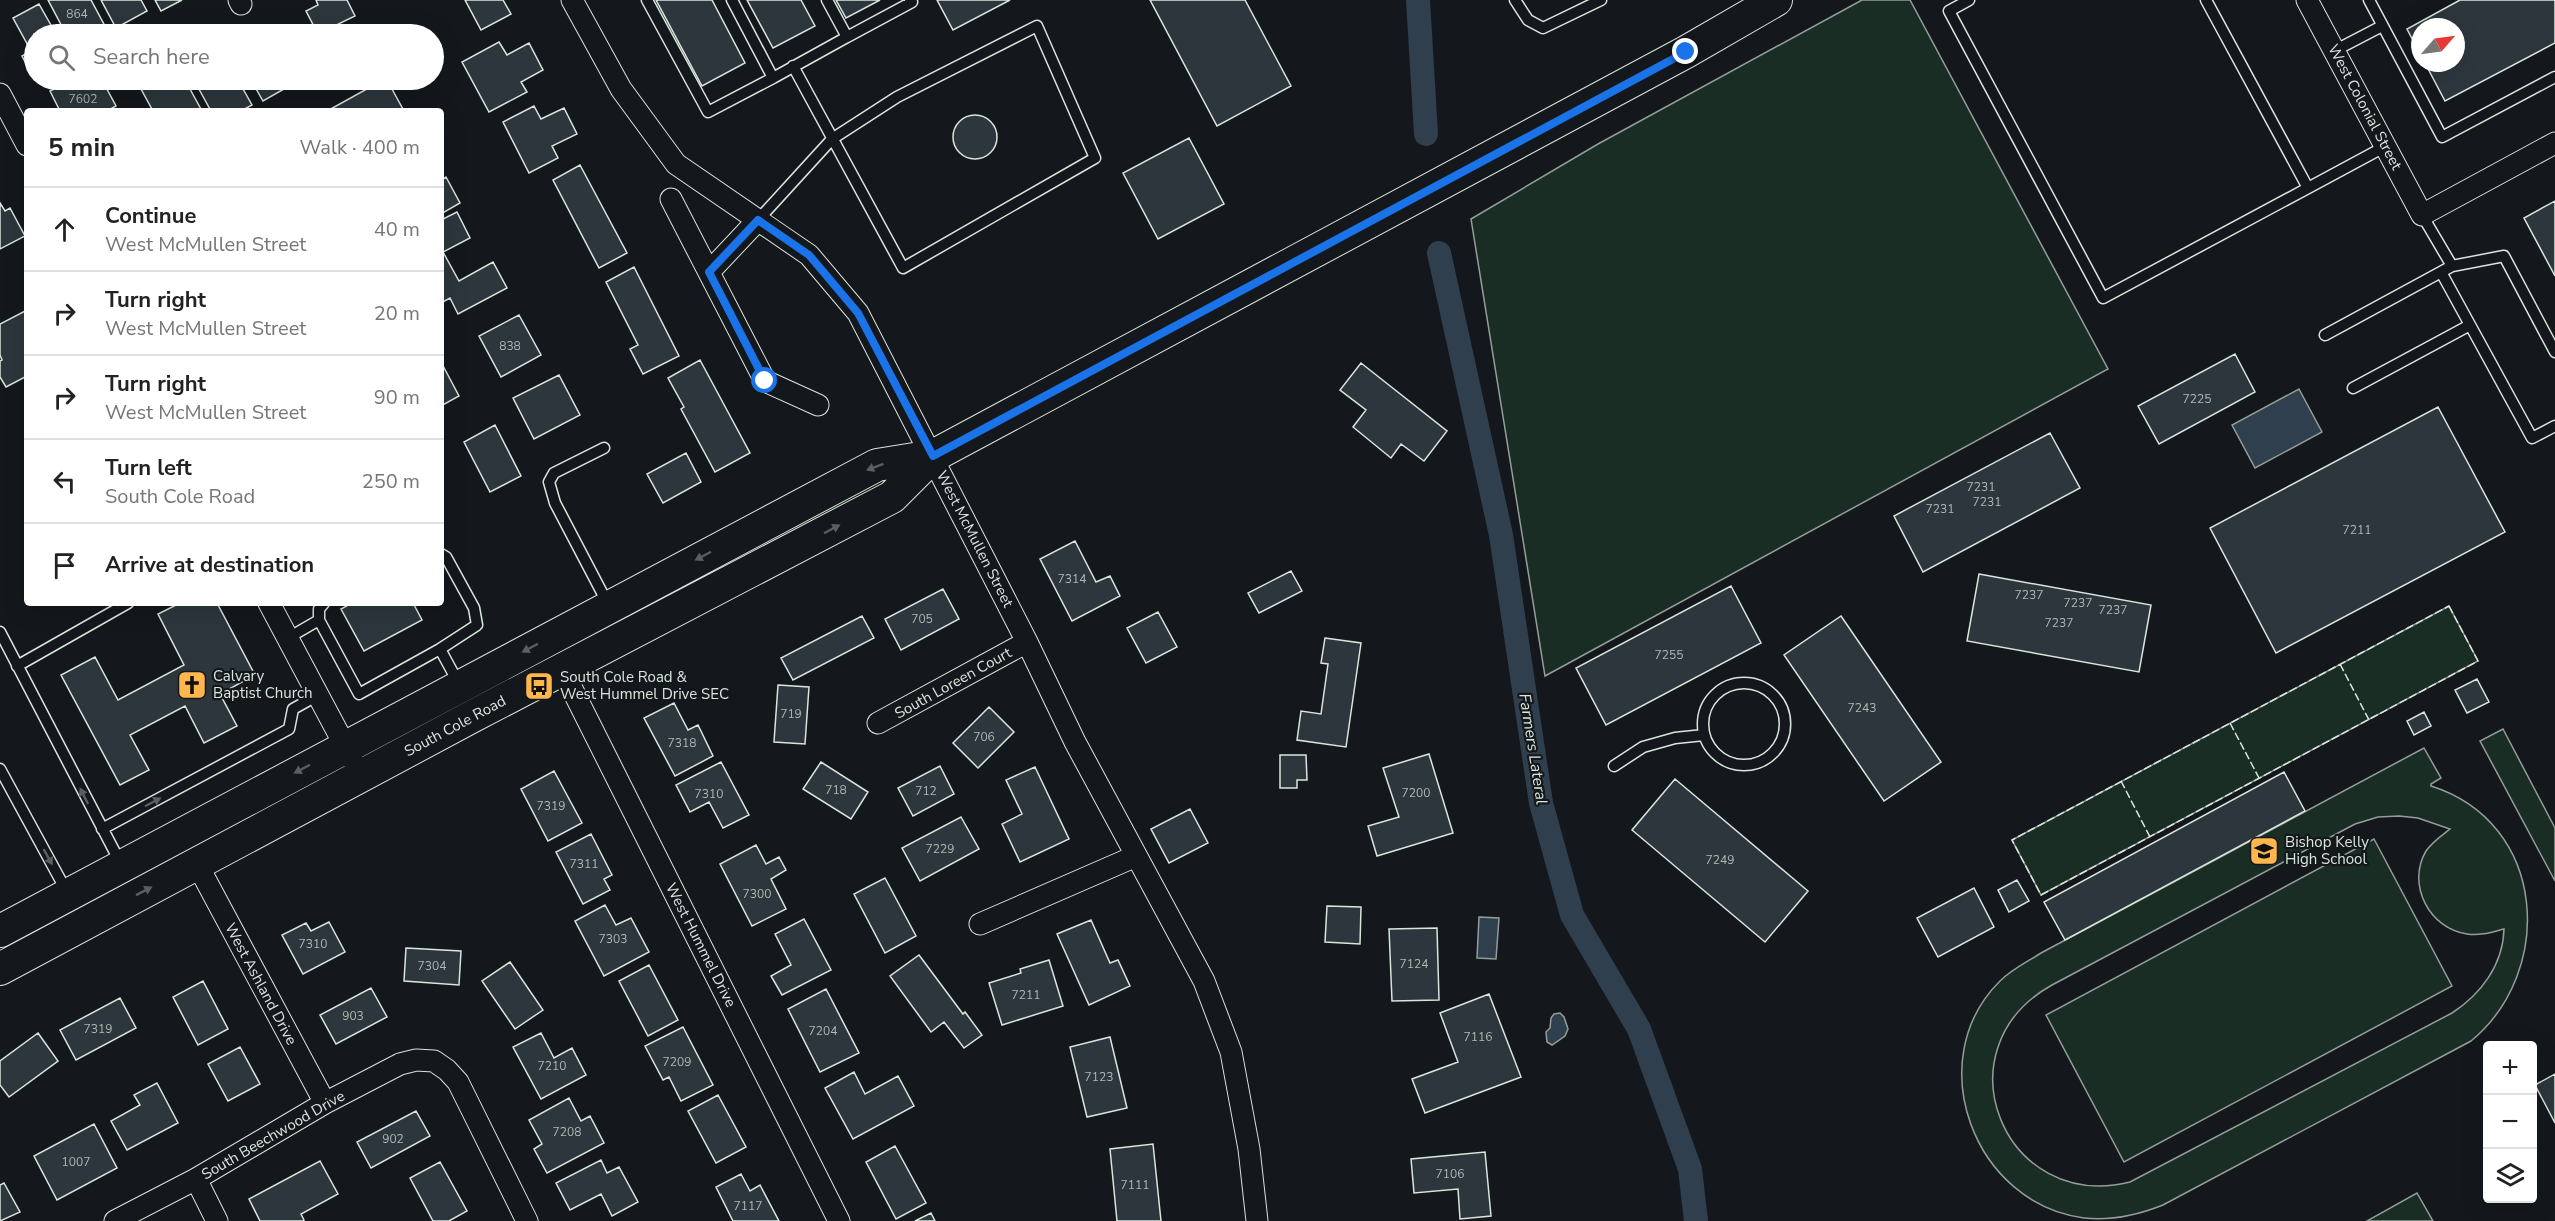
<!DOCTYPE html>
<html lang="en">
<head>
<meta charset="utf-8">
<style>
  body { margin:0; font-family:"Nunito Sans",sans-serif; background:#f2f2f2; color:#222 }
  .controls { position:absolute; right:18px; bottom:18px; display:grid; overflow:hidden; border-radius:6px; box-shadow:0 6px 24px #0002 }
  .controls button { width:54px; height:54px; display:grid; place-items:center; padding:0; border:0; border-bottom:2px solid #e0e0e0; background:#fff; color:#222; font:30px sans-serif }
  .compass { position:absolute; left:2411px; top:18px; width:54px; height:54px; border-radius:50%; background:#fff; box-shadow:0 6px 24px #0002; rotate:62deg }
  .stop { position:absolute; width:18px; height:18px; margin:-14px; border:4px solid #1a73e8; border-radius:50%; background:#fff }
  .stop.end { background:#1a73e8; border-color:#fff; box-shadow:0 2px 6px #0008 }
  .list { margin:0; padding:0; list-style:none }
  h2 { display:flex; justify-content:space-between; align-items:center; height:78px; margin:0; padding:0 24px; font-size:26px }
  h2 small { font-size:20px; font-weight:400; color:#767676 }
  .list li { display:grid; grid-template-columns:39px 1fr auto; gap:18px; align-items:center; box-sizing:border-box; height:84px; padding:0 24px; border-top:2px solid #e0e0e0 }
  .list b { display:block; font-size:22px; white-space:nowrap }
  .list p { margin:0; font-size:20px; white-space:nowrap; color:#767676 }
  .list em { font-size:20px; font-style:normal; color:#767676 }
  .icon { flex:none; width:33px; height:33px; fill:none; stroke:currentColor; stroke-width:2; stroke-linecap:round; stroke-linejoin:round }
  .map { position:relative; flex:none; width:2555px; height:1221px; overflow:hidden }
  .search { position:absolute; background:#fff; box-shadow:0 6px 24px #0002; left:24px; top:24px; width:420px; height:66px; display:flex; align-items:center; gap:15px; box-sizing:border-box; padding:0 21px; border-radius:33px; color:#767676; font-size:22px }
  .panel { position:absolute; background:#fff; box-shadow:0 6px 24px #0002; left:24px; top:108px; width:420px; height:498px; border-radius:6px }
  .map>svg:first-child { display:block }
</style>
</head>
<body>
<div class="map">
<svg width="2555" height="1221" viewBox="0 0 2555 1221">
  <rect width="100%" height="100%" fill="#14181c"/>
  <path fill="#1a2d24" stroke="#939e99" stroke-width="1.5" fill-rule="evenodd" d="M1862,0h48l198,369 -563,307 -74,-457 127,-75z
    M2449,606l29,55 -437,234 -29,-55z
    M2503,729l52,99v53l-75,-140z
    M2424,748l17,30 -10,6v2c117,37 124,186 40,255l-308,164c-25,10 -52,16 -79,13 -110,-14 -164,-158 -84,-237 12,-12 27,-19 41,-28zM2399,816l19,2 32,11c-9,7 -18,13 -24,22 -20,34 4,78 41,83 14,2 25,-2 37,-5 -1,36 -23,65 -52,84l-322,169c-126,31 -193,-133 -78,-197l303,-161 23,-7z
    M2374,839l78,147 -328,176 -78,-147z
    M2417,1193l16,28h-66z"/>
  <path fill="#2f3f4d" stroke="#939e99" stroke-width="1.5" d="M2299,389l23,43 -67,36 -23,-43z
    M1479,917l20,1 -3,41 -19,-1z
    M1560,1013l4,4 4,12 -3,7 -13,9 -5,-3 -1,-10 4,-4 1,-10 3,-4z"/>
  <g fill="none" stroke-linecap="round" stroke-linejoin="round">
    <path stroke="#2f3f4d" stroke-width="24" d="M1418,0l8,134
      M1439,253l62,282 40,268 31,112 67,114 51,140 6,52"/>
  </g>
  <path fill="#2c363c" stroke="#d8e6dc" stroke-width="1.5" d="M48,0h43l15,28 -12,6h-28z
    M101,0h40l6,11 -31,17z
    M155,0h27l-21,11z
    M316,0h31l8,16 -37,18 -12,-23 12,-6z
    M465,0h38l8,14 -30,16z
    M656,0h56l33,63 -43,23z
    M747,0h54l14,26 -42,22z
    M836,0h44l-34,18z
    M937,0h73l-57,30z
    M1150,0h95l46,86 -74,40z
    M2460,0h95v43l-110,58 -20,-38h31v-36h-36v27l-13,-25z
    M39,4l17,30h-22v45l-12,-23 9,-5 -18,-33z
    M368,26l4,8h-20z
    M499,42l8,13 22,-12 14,27 -22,12 6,10 -38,20 -27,-50z
    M72,80h30l14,26 -9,5h-47l-10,-20z
    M158,80h27l17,31h-49l-12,-22z
    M194,80h44l14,25 -11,6h-30z
    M251,80h47v1l-35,20z
    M383,80h4l17,31h-77z
    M534,106l7,13 23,-11 13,26 -25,12 6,12 -29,15 -26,-51z
    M953 137a22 22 0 1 1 44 0a22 22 0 1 1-44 0Z
    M1189,138l35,66 -66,35 -35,-66z
    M580,165l47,88 -28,15 -46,-88z
    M446,177l14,26 -19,11v-34z
    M2555,201v75l-31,-58z
    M0,203l5,8 5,-3 15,28 -25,13z
    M457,212l13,26 -27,14 16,29 34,-19 14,26 -49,26 -8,-16 -9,5v-83z
    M634,267l45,89 -36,18 -13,-25 8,-4 -32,-63z
    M27,310v66l-21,11 -6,-10v-16l2,-1 -2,-5v-31z
    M519,315l22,40 -40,22 -22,-41z
    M2235,354l20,38 -96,52 -21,-38z
    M700,360l50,93 -35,19 -34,-63 3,-2 -16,-29z
    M441,362l18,34 -18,10z
    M1361,363l86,68 -23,30 -23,-17 -10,14 -38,-31 13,-17 -26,-20z
    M559,375l21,40 -46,24 -21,-41z
    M2438,407l67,125 -229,121 -66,-125z
    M495,425l26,51 -31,16 -26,-50z
    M2050,433l30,55 -157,84 -29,-56z
    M686,453l15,29 -38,21 -16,-29z
    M1075,541l21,41 14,-6 10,20 -48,25 -32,-62z
    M1291,571l11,20 -43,22 -11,-20z
    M1979,574l172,31 -12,67 -172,-31z
    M1731,586l30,57 -155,82 -30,-57z
    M943,589l16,30 -58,31 -16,-31z
    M180,603h37l38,72 -35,19 17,32 -33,17 -19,-37 -55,29 19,35 -29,15 -59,-110 34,-18 23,43 66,-35 -26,-51z
    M352,603h61l9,17 -58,31 -23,-42z
    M1158,612l19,35 -31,16 -19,-35z
    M862,616l12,22 -81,42 -12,-22z
    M1841,616l100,146 -57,39 -100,-146z
    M1325,638l36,5 -15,104 -49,-7 4,-29 20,3 7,-50 -7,-1z
    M2477,679l12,23 -22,11 -12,-23z
    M778,685l31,2 -4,57 -31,-2z
    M674,703l14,27 10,-5 15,31 -38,20 -31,-58z
    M989,707l25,25 -36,36 -25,-25z
    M2424,712l7,14 -17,9 -7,-14z
    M1429,754l24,79 -76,23 -9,-30 31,-9 -16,-49z
    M1280,755h26l1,25h-10v8h-17z
    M721,762l28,53 -26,13 -14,-26 -19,10 -14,-27z
    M821,762l47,30 -17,27 -48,-30z
    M940,766l14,28 -41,22 -15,-28z
    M1035,767l34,72 -49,23 -18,-38 20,-10 -16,-34z
    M554,771l28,52 -34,18 -27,-52z
    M2284,772l21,39 -240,129 -21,-38z
    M1675,779l133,112 -43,51 -133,-112z
    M1190,809l18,34 -39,20 -18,-34z
    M961,817l18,32 -59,32 -18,-33z
    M591,834l21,41 -8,4 6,11 -27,14 -27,-52z
    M756,845l10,19 13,-7 7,13 -15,9 15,30 -34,17 -32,-62z
    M885,878l31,58 -31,17 -31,-59z
    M2017,880l12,21 -20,11 -11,-22z
    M1974,888l20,39 -56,30 -21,-39z
    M605,905l11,20 15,-7 18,34 -45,24 -29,-55z
    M1327,906l34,1 -1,37 -35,-2z
    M804,919l27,51 -49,25 -11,-19 20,-11 -16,-31z
    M1091,920l19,43 8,-3 12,26 -41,19 -32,-71z
    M329,922l16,30 -42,22 -21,-39 24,-12 5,8z
    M1437,928l2,72 -47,1 -3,-72z
    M406,948l55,3 -2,34 -55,-4z
    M919,955l44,59 2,-2 17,23 -18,13 -20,-26 -13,10 -41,-56z
    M1049,960l14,46 -61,19 -13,-42 32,-10 -1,-4z
    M510,962l33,48 -28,19 -33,-48z
    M649,965l29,55 -30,16 -29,-55z
    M203,981l25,48 -30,16 -25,-48z
    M371,988l16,29 -51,27 -16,-29z
    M826,989l33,64 -39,19 -32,-63z
    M1489,994l32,83 -96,36 -13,-34 46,-17 -18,-49z
    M120,998l16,30 -60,32 -16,-30z
    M683,1027l30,58 -32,16 -12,-24 -6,3 -18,-34z
    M38,1033l20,28 -49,36 -9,-12v-24z
    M541,1033l13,25 18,-10 14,27 -45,24 -28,-52z
    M1110,1037l17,71 -40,9 -17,-70z
    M240,1047l20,37 -32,17 -20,-37z
    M854,1072l11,22 33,-18 16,30 -61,33 -28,-51z
    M2555,1074v49l-20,-38z
    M157,1083l21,40 -51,27 -16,-29 29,-16 -6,-10z
    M718,1095l28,52 -30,16 -28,-52z
    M569,1098l12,23 9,-5 14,27 -57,30 -13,-24 8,-5 -13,-24z
    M416,1111l14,25 -59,32 -14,-26z
    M94,1124l23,44 -60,32 -23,-44z
    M1153,1144l8,77h-44l-7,-72z
    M895,1146l31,57 -30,16 -30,-57z
    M1485,1152l6,64 -31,3 -2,-30 -44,4 -3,-34z
    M601,1160l6,13 12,-6 19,35 -26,14 -11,-22 -31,16 -14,-27z
    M320,1161l18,33 -37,20 3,6 -1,1h-43l-11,-22z
    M440,1162l27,49 -18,10h-16l-23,-43z
    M741,1174l9,17 10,-6 19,36h-46l-17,-34z
    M4,1183l16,29 -20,9v-36z
    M931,1213l4,8h-20z"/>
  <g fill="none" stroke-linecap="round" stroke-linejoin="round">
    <g stroke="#d8e6dc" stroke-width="13">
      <path id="lane" d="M647,0l61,112 65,-34
        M732,0l41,78 74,-41 -20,-37
        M1515,0l13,20 15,8 58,-28
        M1969,0l-20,11 154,287 205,-110 -102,-188
        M2369,0l73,137 113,-60
        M847,37l65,-35 -2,-2
        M2334,51l48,-25
        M2308,188l78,-42
        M2422,215l30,51
        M758,220l74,-81 65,-42 140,-71 58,132 -192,110 -110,-202
        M2325,335l116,-63
        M2555,352l-51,-96 -52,10 -11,6 91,166 23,-12
        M2353,388l117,-63
        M604,448l-50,25 -5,9 6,21 54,103
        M319,620v-11l5,-6
        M0,632l120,230
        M288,638l31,-18 40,74 81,-45 19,35
        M440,649l37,-24 -3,-17 -28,-51 -5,-3
        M17,666l111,-63
        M1703 724a41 41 0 1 1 82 0a41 41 0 1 1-82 0Z
        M1614,766l29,-19 32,-9 29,-3
        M0,769l67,123
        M102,829l187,-100 4,-20 25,-14"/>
    </g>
    <g stroke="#d8e6dc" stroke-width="23">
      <path id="street" d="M239,0l2,4
        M572,0l49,89 55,75 133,91 49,58 169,329 48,100 129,239 27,71 18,97 8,72
        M2307,0l115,215 133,-72
        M0,94l27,51
        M671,199l94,182 53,24
        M709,272l49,-52
        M269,603l83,156
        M562,669l277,552
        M878,723l149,-81
        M197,864l128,239
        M980,924l156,-68
        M196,1179l21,42
        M115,1221l81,-42 129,-76 75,-39 16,-4 18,1 13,9 11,12 69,139"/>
    </g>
    <g stroke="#d8e6dc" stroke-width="34">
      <path id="primary" d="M0,931l877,-466 56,-9
        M0,969l473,-253 419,-219 41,-41 753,-404 90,-52"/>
    </g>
    <use href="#lane" stroke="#14181c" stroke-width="10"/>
    <use href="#street" stroke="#14181c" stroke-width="21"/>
    <use href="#primary" stroke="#14181c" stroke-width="32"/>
    <path stroke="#d8e6dc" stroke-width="1.5" stroke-dasharray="8 3" stroke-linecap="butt" d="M2449,606l29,55 -437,234 -29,-55z
      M2340,664l29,56
      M2230,723l29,55
      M2121,781l29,56"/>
  </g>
  <defs><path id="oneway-solid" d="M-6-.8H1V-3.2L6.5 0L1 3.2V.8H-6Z" transform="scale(1.5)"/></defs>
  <g fill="#59605f">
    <use href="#oneway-solid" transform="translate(875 467) rotate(159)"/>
    <use href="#oneway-solid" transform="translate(832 529) rotate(-28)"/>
    <use href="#oneway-solid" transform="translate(703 556) rotate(152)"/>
    <use href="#oneway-solid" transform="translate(530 648) rotate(152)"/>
    <use href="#oneway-solid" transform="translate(302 769) rotate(152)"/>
    <use href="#oneway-solid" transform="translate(84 796) rotate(-117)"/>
    <use href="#oneway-solid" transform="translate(153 802) rotate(-28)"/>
    <use href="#oneway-solid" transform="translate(48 857) rotate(61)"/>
    <use href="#oneway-solid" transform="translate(144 891) rotate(-27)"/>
  </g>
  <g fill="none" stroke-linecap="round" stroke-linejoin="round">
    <path stroke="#1a73e8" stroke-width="8" d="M765,381l-56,-109 49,-52 51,35 49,58 75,143 753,-404"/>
  </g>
  <defs>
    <g id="church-square" transform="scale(1.5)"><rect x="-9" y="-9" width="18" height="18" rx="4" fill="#ffb74d" stroke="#14181c"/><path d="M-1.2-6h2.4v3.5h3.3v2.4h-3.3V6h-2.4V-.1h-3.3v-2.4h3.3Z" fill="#111"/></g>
    <g id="bus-square" transform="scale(1.5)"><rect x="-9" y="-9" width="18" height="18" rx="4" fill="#ffb74d" stroke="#14181c"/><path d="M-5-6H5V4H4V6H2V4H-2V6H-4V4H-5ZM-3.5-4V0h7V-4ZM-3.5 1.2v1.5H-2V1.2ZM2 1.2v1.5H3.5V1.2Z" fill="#111"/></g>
    <g id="school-square" transform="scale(1.5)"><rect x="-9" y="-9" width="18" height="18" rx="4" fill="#ffb74d" stroke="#14181c"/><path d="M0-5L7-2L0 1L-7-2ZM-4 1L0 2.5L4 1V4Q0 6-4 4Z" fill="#111"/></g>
  </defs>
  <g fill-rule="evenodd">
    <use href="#church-square" x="192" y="685"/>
    <use href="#bus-square" x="539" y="686"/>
    <use href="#school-square" x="2264" y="851"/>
  </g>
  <g text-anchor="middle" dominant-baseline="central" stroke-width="4.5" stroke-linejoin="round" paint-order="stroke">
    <g font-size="12" fill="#adbab4">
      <text x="77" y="14">864</text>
      <text x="83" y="99">7602</text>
      <text x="510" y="346">838</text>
      <text x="2197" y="399">7225</text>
      <text x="1981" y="487">7231</text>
      <text x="1987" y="502">7231</text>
      <text x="1940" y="509">7231</text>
      <text x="2357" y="530">7211</text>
      <text x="1072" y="579">7314</text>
      <text x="2029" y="595">7237</text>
      <text x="2078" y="603">7237</text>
      <text x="2113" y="610">7237</text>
      <text x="922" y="619">705</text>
      <text x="2059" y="623">7237</text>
      <text x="1669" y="655">7255</text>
      <text x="1862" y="708">7243</text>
      <text x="791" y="714">719</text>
      <text x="984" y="737">706</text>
      <text x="682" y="743">7318</text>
      <text x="836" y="790">718</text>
      <text x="926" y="791">712</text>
      <text x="1416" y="793">7200</text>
      <text x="709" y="794">7310</text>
      <text x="551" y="806">7319</text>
      <text x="940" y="849">7229</text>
      <text x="1720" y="860">7249</text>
      <text x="584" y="864">7311</text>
      <text x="757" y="894">7300</text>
      <text x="613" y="939">7303</text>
      <text x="313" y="944">7310</text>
      <text x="1414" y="964">7124</text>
      <text x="432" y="966">7304</text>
      <text x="1026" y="995">7211</text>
      <text x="353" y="1016">903</text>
      <text x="98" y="1029">7319</text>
      <text x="823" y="1031">7204</text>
      <text x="1478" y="1037">7116</text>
      <text x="677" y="1062">7209</text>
      <text x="552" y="1066">7210</text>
      <text x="1099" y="1077">7123</text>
      <text x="567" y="1132">7208</text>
      <text x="393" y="1139">902</text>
      <text x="76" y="1162">1007</text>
      <text x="1450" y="1174">7106</text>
      <text x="1135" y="1185">7111</text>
      <text x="748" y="1206">7117</text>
    </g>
    <g font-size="15" fill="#d8e6dc" stroke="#14181c">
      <text transform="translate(2365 107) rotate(62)">West Colonial Street</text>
      <text transform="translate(975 539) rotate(63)">West McMullen Street</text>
      <text transform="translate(953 683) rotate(-29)">South Loreen Court</text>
      <text transform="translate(455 726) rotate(-28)">South Cole Road</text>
      <text transform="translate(701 945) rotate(63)">West Hummel Drive</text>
      <text transform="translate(261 984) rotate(62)">West Ashland Drive</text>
      <text transform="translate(273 1135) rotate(-30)">South Beechwood Drive</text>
    </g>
    <g font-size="15" fill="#d8e6dc" stroke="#14181c" text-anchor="start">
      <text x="213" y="676">Calvary<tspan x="213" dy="17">Baptist Church</tspan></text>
      <text x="560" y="677">South Cole Road &amp;<tspan x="560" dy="17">West Hummel Drive SEC</tspan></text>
      <text x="2285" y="842">Bishop Kelly<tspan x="2285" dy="17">High School</tspan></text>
    </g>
    <g font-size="16" font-style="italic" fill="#d8e6dc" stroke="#14181c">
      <text transform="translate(1533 749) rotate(81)">Farmers Lateral</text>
    </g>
  </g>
</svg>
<div class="controls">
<button>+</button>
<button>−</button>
<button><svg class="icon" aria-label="layers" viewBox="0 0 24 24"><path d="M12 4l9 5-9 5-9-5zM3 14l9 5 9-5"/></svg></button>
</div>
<svg class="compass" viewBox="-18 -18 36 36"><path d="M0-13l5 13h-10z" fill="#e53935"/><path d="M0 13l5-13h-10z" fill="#767676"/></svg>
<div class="stop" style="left:765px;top:381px"></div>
<div class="stop end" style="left:1686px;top:52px"></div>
<div class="search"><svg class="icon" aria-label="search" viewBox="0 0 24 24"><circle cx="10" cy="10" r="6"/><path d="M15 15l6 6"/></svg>Search here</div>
<section class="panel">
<h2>5 min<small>Walk · 400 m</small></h2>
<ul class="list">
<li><svg class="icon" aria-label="ahead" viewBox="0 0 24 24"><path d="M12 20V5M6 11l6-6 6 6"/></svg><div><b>Continue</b><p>West McMullen Street</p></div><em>40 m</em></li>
<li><svg class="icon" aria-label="right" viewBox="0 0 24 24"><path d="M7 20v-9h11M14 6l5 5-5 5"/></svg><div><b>Turn right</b><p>West McMullen Street</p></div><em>20 m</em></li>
<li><svg class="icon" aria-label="right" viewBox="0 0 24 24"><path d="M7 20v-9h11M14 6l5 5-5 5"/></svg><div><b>Turn right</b><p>West McMullen Street</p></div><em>90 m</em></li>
<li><svg class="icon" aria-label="left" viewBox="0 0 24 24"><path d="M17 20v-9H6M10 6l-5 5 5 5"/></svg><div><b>Turn left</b><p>South Cole Road</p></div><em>250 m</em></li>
<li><svg class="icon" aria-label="arrive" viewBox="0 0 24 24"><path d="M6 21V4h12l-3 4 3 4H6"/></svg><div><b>Arrive at destination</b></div></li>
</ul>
</section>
</div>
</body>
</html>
